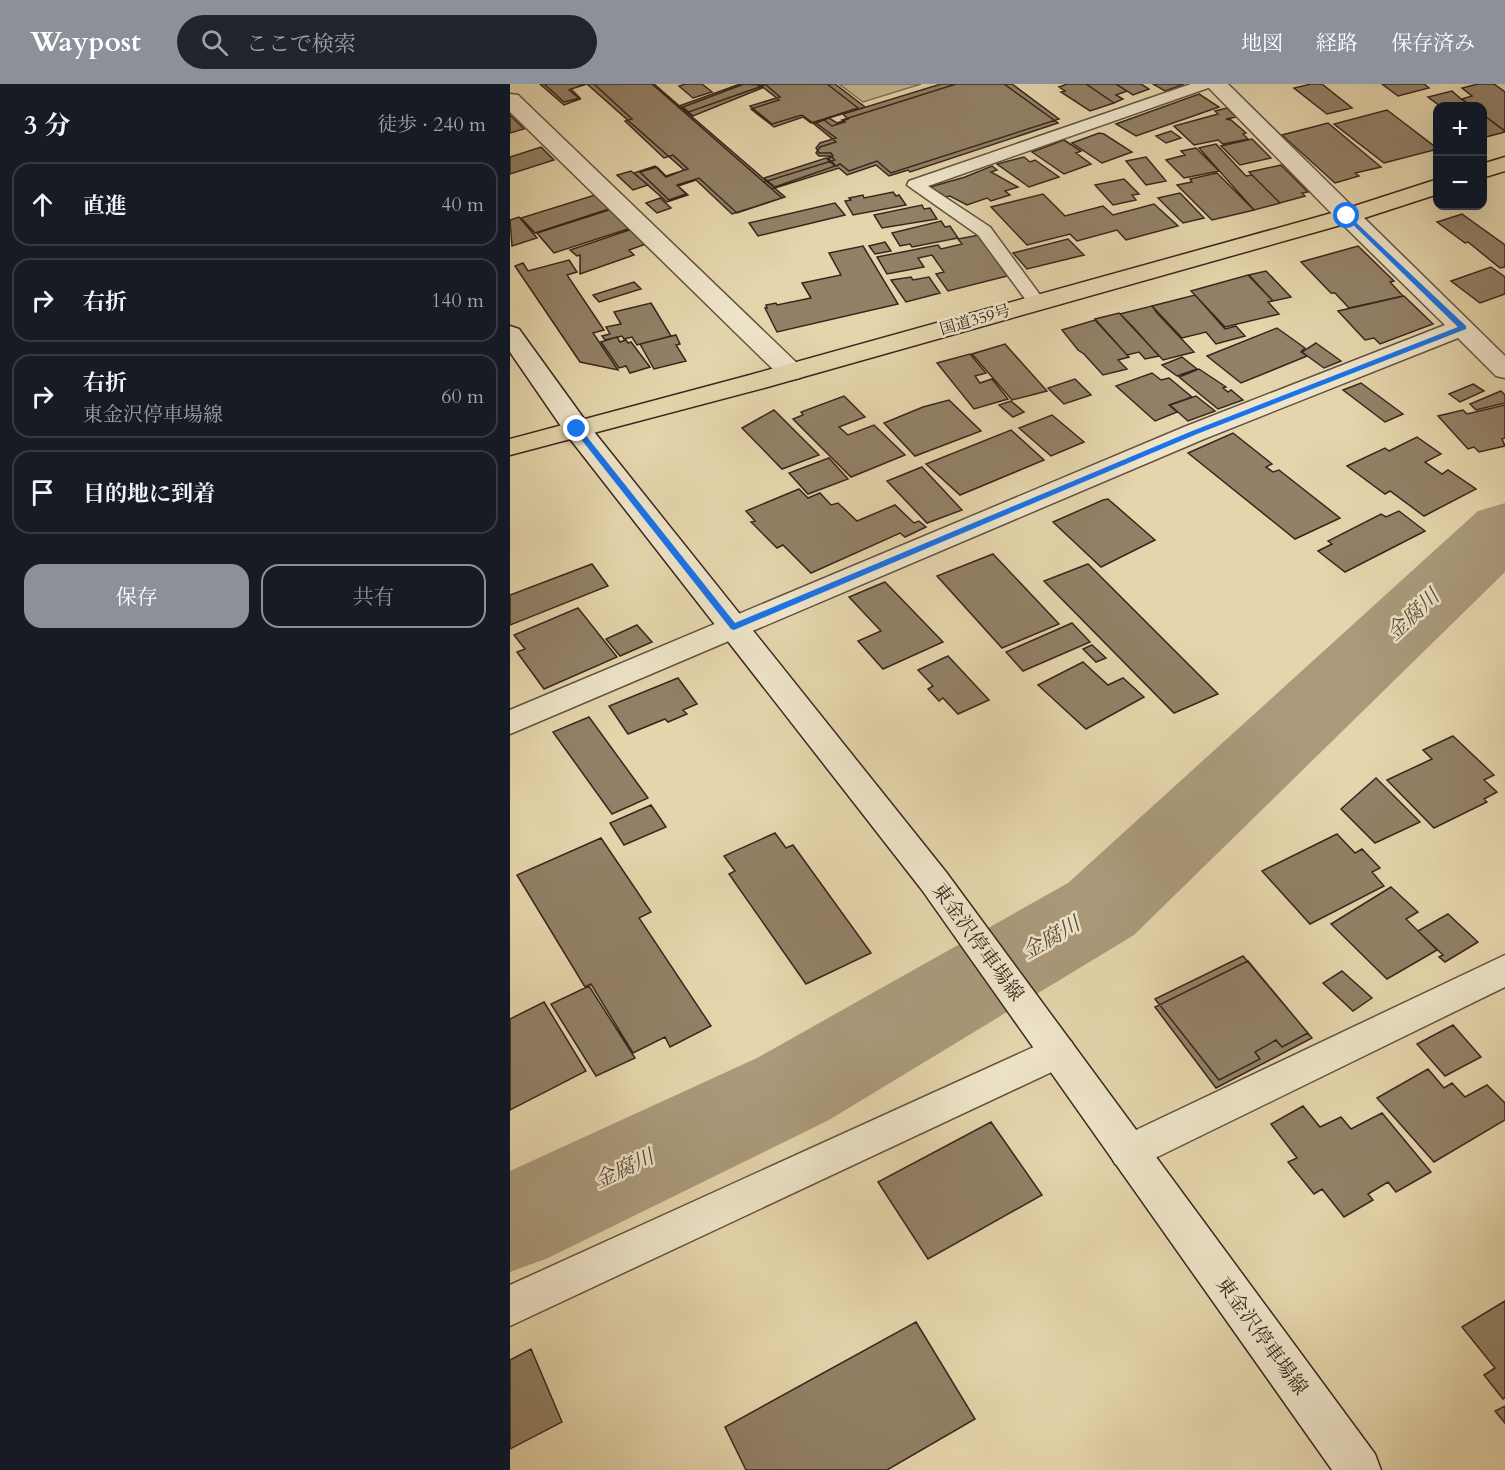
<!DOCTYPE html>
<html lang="ja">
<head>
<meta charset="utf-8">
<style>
  body { margin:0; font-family:Cardo,"Noto Serif JP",serif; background:#20242c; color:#f1f3f6 }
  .controls { position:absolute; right:18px; top:18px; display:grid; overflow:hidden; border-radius:12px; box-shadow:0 6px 24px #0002 }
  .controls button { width:54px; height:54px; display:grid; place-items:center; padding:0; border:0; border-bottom:2px solid #363941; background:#171b24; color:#f1f3f6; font:30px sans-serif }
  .stop { position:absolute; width:18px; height:18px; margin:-14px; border:4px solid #1a73e8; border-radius:50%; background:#fff }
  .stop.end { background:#1a73e8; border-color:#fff; box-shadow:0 2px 6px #0008 }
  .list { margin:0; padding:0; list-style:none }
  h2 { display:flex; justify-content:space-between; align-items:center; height:78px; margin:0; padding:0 24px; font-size:26px }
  h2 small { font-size:20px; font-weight:400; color:#9ea1a6 }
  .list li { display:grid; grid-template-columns:39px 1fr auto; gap:18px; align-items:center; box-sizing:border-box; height:84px; margin:0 12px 12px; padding:0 12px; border:2px solid #363941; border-radius:18px }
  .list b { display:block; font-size:22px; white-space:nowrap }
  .list p { margin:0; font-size:20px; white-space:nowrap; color:#9ea1a6 }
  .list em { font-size:20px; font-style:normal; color:#9ea1a6 }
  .actions { display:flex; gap:12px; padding:18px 24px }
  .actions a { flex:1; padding:14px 0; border:2px solid #8c9099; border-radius:18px; text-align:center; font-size:21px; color:#8c9099 }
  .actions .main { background:#8c9099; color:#fff }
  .icon { flex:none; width:33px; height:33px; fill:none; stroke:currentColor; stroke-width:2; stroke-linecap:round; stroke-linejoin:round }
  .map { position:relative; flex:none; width:995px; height:1386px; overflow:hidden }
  header { display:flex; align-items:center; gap:36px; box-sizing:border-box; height:84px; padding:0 30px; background:#8c9099; color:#fff }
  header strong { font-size:28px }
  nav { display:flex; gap:33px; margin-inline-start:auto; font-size:21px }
  .search { width:420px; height:54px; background:#20242c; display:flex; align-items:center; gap:15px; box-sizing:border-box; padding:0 21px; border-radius:33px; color:#9ea1a6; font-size:22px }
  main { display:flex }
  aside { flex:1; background:#171b24 }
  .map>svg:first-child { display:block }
</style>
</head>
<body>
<header>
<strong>Waypost</strong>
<div class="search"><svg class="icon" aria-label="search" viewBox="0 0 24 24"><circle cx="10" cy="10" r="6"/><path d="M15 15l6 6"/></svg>ここで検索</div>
<nav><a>地図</a><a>経路</a><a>保存済み</a></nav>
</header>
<main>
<aside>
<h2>3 分<small>徒歩 · 240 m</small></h2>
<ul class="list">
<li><svg class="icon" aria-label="ahead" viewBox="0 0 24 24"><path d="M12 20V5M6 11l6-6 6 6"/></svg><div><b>直進</b></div><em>40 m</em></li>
<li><svg class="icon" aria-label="right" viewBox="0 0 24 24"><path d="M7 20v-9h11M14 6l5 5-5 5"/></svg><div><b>右折</b></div><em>140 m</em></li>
<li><svg class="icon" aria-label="right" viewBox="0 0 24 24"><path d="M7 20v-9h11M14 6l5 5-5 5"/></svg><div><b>右折</b><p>東金沢停車場線</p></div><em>60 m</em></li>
<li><svg class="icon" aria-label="arrive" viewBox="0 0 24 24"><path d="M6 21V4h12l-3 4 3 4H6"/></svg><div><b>目的地に到着</b></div></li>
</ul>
<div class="actions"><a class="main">保存</a><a>共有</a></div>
</aside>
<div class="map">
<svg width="995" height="1386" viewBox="0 0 995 1386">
  <rect width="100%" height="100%" fill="#e5d5ac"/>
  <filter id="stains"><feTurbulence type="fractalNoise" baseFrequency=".00333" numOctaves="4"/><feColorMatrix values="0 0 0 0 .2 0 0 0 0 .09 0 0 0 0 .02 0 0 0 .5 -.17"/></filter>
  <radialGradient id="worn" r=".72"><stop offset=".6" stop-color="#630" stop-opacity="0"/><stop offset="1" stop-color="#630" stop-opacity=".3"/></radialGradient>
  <path fill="#c8b794" stroke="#806e58" stroke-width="1.5" d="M329,0h82l-58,18z"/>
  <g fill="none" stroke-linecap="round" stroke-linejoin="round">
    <path fill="#aa9a7b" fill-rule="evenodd" d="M995,419v69l-371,363 -305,185 -281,138 -38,14v-101l247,-113 311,-175 410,-372z"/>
  </g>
  <path fill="#928167" stroke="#38261d" stroke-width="1.5" d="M30,0h45l-16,6 11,9 -16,6z
    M34,0h43l-16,5 9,9 -16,4z
    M77,0h67l131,113 -53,17 -36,-34 -18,6 10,9 -21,7 -33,-29 21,-7 11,11 18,-7z
    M84,0h58l130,114 -45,15 -38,-35 -22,7 9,9 -17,6 -29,-28 17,-5 9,9 22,-7 -15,-14 -9,3 -39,-37 7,-2z
    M176,0h16l10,8 -19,6 -14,-12z
    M230,0l25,1 -79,28 -7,-7z
    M234,0h13l5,4 -69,28 -10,-9z
    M249,0h68l31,24 -47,15 -8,-6 -29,10 -23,-18 28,-9z
    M255,0h70l30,23 -52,16 -11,-8 -30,9 -22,-18 30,-9z
    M431,0h71l47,35 -168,54 -14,-12 -28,10 -9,-7 -4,2 -8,-8 5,-2 -2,-3h-12l-3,-5 4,-5 16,-5 -20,-15 13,-5 8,5 11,-4 -5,-5z
    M446,0h48l54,39 -148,49 -2,-2 -19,6 -13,-11 -29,10 -8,-7 -67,21 -8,-7 71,-22 -5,-4h-11l-3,-3 4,-6 16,-5 -23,-19 11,-3 8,6 13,-4 -3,-2z
    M557,0h19l28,19 -24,8 -29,-19 4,-1 -6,-4z
    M576,0h30l11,7 -11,4 7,4 -9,4z
    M606,0h25l8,5 -16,6z
    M643,0h31l-19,7z
    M801,0h11l30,24 -25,6 -33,-26z
    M872,0h42l5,4 -31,8z
    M968,0h16l11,8v39l-23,-17v-8h-10l-10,-7 10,-3 -10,-8z
    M942,7l9,8 11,7h-32l-12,-9z
    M689,10l20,13 -83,29 -20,-12z
    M717,24l9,9 -10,2 5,1 15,13 -3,1 5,5 -25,5 -5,-4 -24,5 -20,-19 44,-12 -3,-3z
    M877,26l4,3 47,36 -54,14 -50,-39z
    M972,30l23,17v1l-23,6z
    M0,31l14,14 -14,4z
    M818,39l53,44 -26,6 4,3 -24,7 -53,-48z
    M661,47l10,7 -15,5 -10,-7z
    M589,49l5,1 28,18 -30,11 -30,-20z
    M742,55l19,19 -31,7 -19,-19z
    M554,56l17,11 -5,2 15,11 -27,10 -32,-22z
    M706,60l30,32 6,-1 28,28 -26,7 -55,-62z
    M31,63l13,13 -44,14v-17z
    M686,64l23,23 -35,7 -18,-18 19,-5 -4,-4z
    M514,73l6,5 5,-2 24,17 -30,10 -32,-23z
    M636,73l20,24 -20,4 -20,-24z
    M316,74l9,8 -60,21 -11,-9z
    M771,81l27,27 -6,1 3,3 -25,7 -31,-31z
    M482,82l5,4 -6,2 27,15 -13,4 5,4 -19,6 -4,-3 -20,7 -17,-9 -4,1 -16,-10 35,-10z
    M121,87l17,14 -15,5 -16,-15z
    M707,89l37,37 -42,10 -35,-35 15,-3 -2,-3z
    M614,95l15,15 -7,1 4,5 -23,5 -18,-20z
    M383,108l3,4 3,-1 7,10 -53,10 -8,-14 6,-1 -2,-2 14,-3 1,3z
    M670,109l24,25 -21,5 -25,-25z
    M533,110l22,22 38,-10 10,9 41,-11 24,22 -52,14 -9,-10 -40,11 -7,-7 -43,11 -36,-38z
    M85,111l14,14 -74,24 -14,-15z
    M150,114l11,10 -14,5 -11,-10z
    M325,119l10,12 -87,21 -9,-13z
    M412,121l2,4 6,-1 7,11 -55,9 -8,-13z
    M102,125l19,19 -77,25 -17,-20z
    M952,130l43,31v22l-5,1 -32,-26 -3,1 -28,-21z
    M9,133l18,21 -25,8 -2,-26z
    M431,137l4,6 5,-1 8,12 -46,9 -2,-3 -10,2 -8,-13z
    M122,145l14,15 -17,6 5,5 -54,19v-19l-3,1 -7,-6z
    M469,151l28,41 -59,15 -12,-17 8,-2 -12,-17 -14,3 6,9 -37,7 -10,-17 61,-12 3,4 21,-5 -4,-5z
    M558,155l16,16 -57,14 -14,-16z
    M375,158l6,9 -16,3 -6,-8z
    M353,162l35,58 -121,28 -12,-24h2l-1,-3 10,-2 1,2 34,-7 -9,-15 39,-8 -12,-22z
    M848,162l36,35 -4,1 13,14 -54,12 -14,-15h-4l-30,-31z
    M59,176l8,12 -10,3 37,55 -11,3 25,37 -38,-8 -65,-96 8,-3 5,8z
    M981,183l14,10v17l-25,9 -29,-22z
    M756,187l25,26 -18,4 -24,-26z
    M738,191l25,26 -5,1 11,12 -54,13 -34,-36z
    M401,193l2,3 16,-3 11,16 -34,9 -15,-22z
    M124,198l7,7 -42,13 -6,-7z
    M685,211l30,34 11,-3 9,10 -29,8 -10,-12 -24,6 -30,-32z
    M894,212l29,28 -53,20 -6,-6 -9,2 -27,-29z
    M141,219l20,33 -34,9 -5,-8 -8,2 -2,-3 -17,4 -3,-4 8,-2 -4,-7 15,-3 -7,-12z
    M642,222l5,7 37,39 -31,8 -43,-46z
    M609,229l14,14 26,29 -14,3 -6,-7 -12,3 -32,-36z
    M585,236l34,37 -11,3 9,9 -24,6 -19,-21 -6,-4 -16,-20z
    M767,244l28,20 -4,4 6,4 -66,27 -34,-27z
    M166,251l4,9 -4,1 10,16 -32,8 -14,-25z
    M107,253l3,5 6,-2 2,3 3,-1 19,25 -20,6 -4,-7 -7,2 -18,-26z
    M806,259l25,18 -17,7 -22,-16z
    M495,260l7,8 35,39 -35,9 -40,-46z
    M460,270l16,19 -11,3 5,7 12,-4 16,20 -34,10 -37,-46z
    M672,273l15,12 -20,7 -15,-11z
    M689,285l27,18 -3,1 5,4 3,-2 12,10 -25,9 -39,-32z
    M642,289l9,7 8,-2 23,19 -23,8 8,7 -22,9 -39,-35z
    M565,295l16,16 -27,9 -16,-16z
    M851,299l42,31 -18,8 -42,-32z
    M963,300l11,7 -24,11 -11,-8z
    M991,307l4,4v8l-29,7 -6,-6z
    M334,312l21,21 -26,10 9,8 26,-10 31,30 -54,22 -58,-58 10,-4 -2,-3z
    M686,312l19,15 -27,10 -18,-16z
    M439,316l32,31 -66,25 -31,-33 39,-16z
    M501,317l13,11 -11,5 -14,-12z
    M995,321v33l-3,1 3,7 -26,6 -5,-5 -6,2 -30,-33 25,-6 4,4z
    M264,326l45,45 -37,14 -40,-41z
    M542,331l32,27 -33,14 -32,-28z
    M501,346l33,30 -84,35 -34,-31z
    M723,349l39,31 -6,3 7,5 6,-2 61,48 -45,21 -107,-86z
    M907,353l24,17 -16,8 17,12 6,-4 28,19 -52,27 -34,-25 -5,3 -38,-28 38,-18 4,3z
    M907,353l24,17 -16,8 17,12 6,-4 28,19 -52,27 -34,-25 -5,3 -38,-28 38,-18 4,3z
    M319,374l19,21 -40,15 -19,-21z
    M412,383l40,43 -35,13 -40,-42z
    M289,405l9,9 12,-5 11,12 7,-2 19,18 38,-16 19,18 5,-2 7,6 -21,10 -5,-4 -89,40 -28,-28 -6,3 -26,-26 4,-1 -9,-10z
    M598,415l47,41 -54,27 -48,-45 50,-22z
    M889,427l26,20 -80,41 -27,-21 14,-7 -4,-3 53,-27 5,3z
    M483,470l66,70 -57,24 -65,-72z
    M82,480l16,22 -98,39v-30z
    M578,480l130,130 -44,19 -130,-132z
    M375,498l58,60 -60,27 -25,-28 23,-10 -32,-34z
    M68,524l39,49 -73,32 -27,-37 8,-3 -11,-14z
    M562,539l18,19 -67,29 -17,-19z
    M127,541l15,17 -32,14 -14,-17z
    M582,561l14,13 -10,4 -13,-13z
    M438,572l41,44 -31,14 -15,-16 -4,3 -11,-12 5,-3 -15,-16z
    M573,578l25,23 15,-7 21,19 -58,32 -48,-44z
    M168,594l19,26 -14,6 4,4 -19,8 -3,-3 -37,15 -19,-28z
    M79,633l59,81 -36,16 -59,-82z
    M943,652l41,39 -10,5 13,12 -13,7 3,3 -53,26 -47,-48 45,-21 -9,-9z
    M866,694l44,44 -45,21 -34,-34z
    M141,721l15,22 -42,18 -14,-22z
    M265,749l11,15 7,-3 78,108 -65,31 -77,-110 6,-3 -11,-15z
    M827,750l18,19 7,-4 18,19 -8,4 12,14 -74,38 -48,-53z
    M91,754l50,74 -12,6 72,108 -41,21 -5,-10 -32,16 -42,-69 -6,3 -68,-112z
    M881,803l27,25 -12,7 31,31 -50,29 -56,-55z
    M938,830l30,28 -33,20 -6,-5 4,-2 -25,-24z
    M733,872l65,77 -26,14 -6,-7 -21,12 5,7 -41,21 -64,-81z
    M738,877l64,77 -96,50 -61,-81z
    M832,887l30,27 -19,13 -30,-28z
    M79,902l46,72 -39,18 -45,-72z
    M34,918l42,69 -76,39v-91z
    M943,941l28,32 -36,19 -28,-32z
    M918,985l16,19 8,-5 13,14 22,-12 18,18v17l-71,42 -57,-64z
    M793,1022l17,21 21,-10 10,12 31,-16 49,59 -35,20 -8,-10 -20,12 5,6 -29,17 -22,-28 -8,5 -26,-32 9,-4 -26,-34z
    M481,1038l51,73 -114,64 -50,-77z
    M995,1217v97l-2,1 -19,-24 11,-7 -33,-41z
    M406,1238l59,97 -88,51h-141l-21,-43z
    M21,1265l31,73 -52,27v-89z
    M995,1322v17l-10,-12z"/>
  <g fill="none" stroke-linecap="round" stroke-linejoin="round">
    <g stroke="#635241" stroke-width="3">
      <path id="lane" d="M681,0h23l-3,3 -283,99 62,41 56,76 -3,4h-12l-53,-72 -71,-50 2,-4z"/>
    </g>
    <g stroke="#635241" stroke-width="3">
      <path id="street" d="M695,0h23c92,91 185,182 277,272v22l-9,-2 -38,-38 -254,101 -694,295v-24l674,-283 261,-102 -106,-104z
        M0,10l8,1 282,271 4,6 -4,6 -9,2 -9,-2 -272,-266z
        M995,871v32l-362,177 -14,5 -14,-5 -6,-12 6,-12z
        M548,952l13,5 6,11 -6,11 -561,263v-41z"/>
    </g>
    <g stroke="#38261d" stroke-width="3">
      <path id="secondary" d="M0,242l9,3 68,94 359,449 429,582 6,16h-49l-410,-580 -355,-455 -57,-83z"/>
    </g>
    <g stroke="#38261d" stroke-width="3">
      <path id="highway" d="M995,73v14l-23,7v-14z
        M928,95v15l-83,27 -591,167 -254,67v-16l236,-63 593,-165z"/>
    </g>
    <use href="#lane" fill="#eee4c9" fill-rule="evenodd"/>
    <use href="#street" fill="#eee4c9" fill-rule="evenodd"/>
    <use href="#secondary" fill="#eee4c9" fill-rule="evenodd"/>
    <use href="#highway" fill="#e5d5ac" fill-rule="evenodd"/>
  </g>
  <path fill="#1a73e8" d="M837,130l119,112v3l-269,105 -463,196 -3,-1 -158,-200 7,-1 155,195 457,-192 266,-104 -113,-110z"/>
  <g text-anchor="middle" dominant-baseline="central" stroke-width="5" stroke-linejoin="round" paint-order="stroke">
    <g font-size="16" fill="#38261d" stroke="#eee4c9">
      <text transform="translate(465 236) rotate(-16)">国道359号</text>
    </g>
    <g font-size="20" fill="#38261d" stroke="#eee4c9">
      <text transform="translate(468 858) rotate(54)">東金沢停車場線</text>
      <text transform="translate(752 1252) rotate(54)">東金沢停車場線</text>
    </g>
    <g font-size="21" font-style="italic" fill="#5a4939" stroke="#eee4c9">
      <text transform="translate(903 531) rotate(-43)">金腐川</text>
      <text transform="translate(541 854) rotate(-30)">金腐川</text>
      <text transform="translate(114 1085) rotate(-25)">金腐川</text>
    </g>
  </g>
  <rect width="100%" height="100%" filter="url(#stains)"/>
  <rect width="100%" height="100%" fill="url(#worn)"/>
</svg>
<div class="controls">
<button>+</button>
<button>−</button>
</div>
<div class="stop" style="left:837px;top:132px"></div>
<div class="stop end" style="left:67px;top:345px"></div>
</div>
</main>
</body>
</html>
